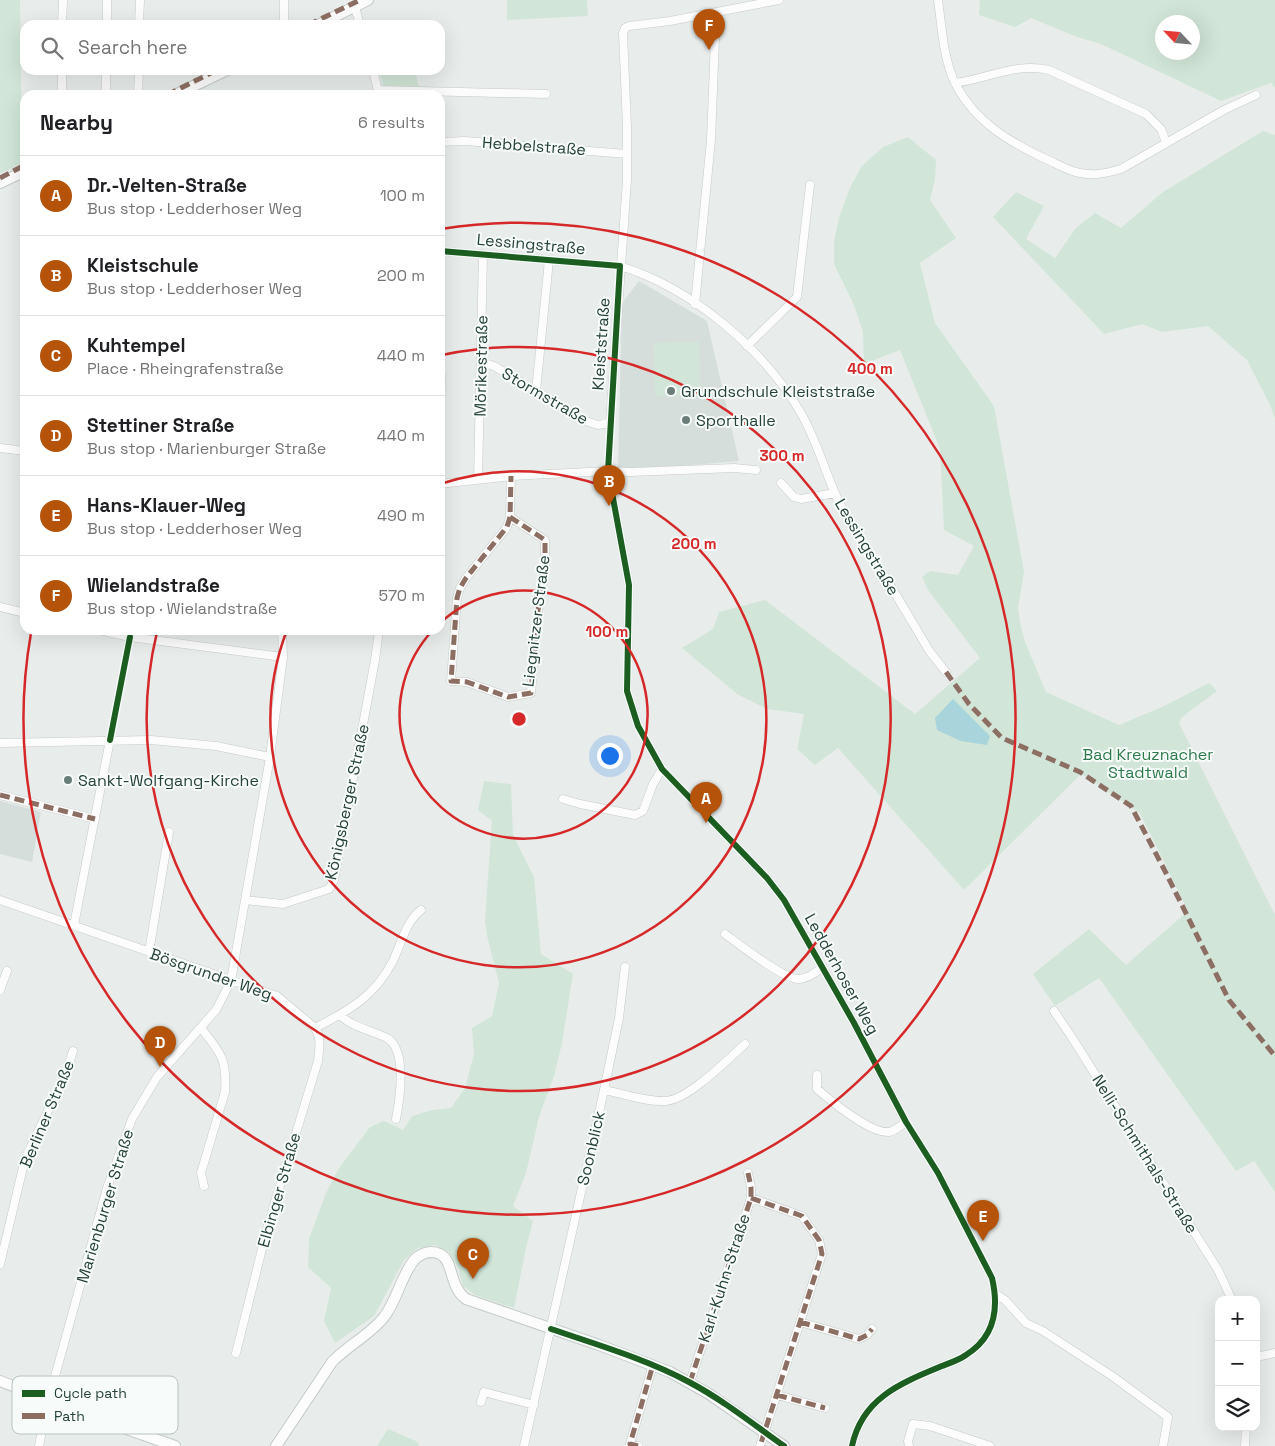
<!DOCTYPE html>
<html lang="en">
<head>
<meta charset="utf-8">
<style>
  body { margin:0; font-family:"Space Grotesk",sans-serif; background:#f2f2f2; color:#202124 }
  .controls { position:absolute; right:15px; bottom:15px; display:grid; overflow:hidden; border-radius:10px; box-shadow:0 5px 20px #0002 }
  .controls button { width:45px; height:45px; display:grid; place-items:center; padding:0; border:0; border-bottom:1px solid #e0e0e0; background:#fff; color:#202124; font:25px sans-serif }
  .compass { position:absolute; left:1155px; top:15px; width:45px; height:45px; border-radius:50%; background:#fff; box-shadow:0 5px 20px #0002; rotate:296deg }
  .you { position:absolute; left:609px; top:755px; width:18px; height:18px; margin:-12px; border:4px solid #fff; border-radius:50%; background:#1a73e8; box-shadow:0 0 0 8px #1a73e833 }
  .badge { display:grid; place-items:center; width:32px; height:32px; border-radius:50%; background:#b45309; color:#fff; font-size:16px; font-weight:700 }
  .pin { position:absolute; translate:-50% -41px; filter:drop-shadow(0 1px 2px #0008) }
  .pin::after { content:''; position:absolute; top:26px; width:18px; height:15px; background:inherit; clip-path:polygon(0 0,100% 0,50% 100%) }
  .list { margin:0; padding:0; list-style:none }
  h2 { display:flex; justify-content:space-between; align-items:center; height:65px; margin:0; padding:0 20px; font-size:21px }
  h2 small { font-size:16px; font-weight:400; color:#757577 }
  .list li { display:grid; grid-template-columns:32px 1fr auto; gap:15px; align-items:center; box-sizing:border-box; height:80px; padding:0 20px; border-top:1px solid #e0e0e0 }
  .list b { display:block; font-size:19px; white-space:nowrap }
  .list p { margin:0; font-size:16px; white-space:nowrap; color:#757577 }
  .list em { font-size:16px; font-style:normal; color:#757577 }
  .icon { flex:none; width:28px; height:28px; fill:none; stroke:currentColor; stroke-width:2; stroke-linecap:round; stroke-linejoin:round }
  .map { position:relative; flex:none; width:1275px; height:1446px; overflow:hidden }
  .search { position:absolute; background:#fff; box-shadow:0 5px 20px #0002; left:20px; top:20px; width:425px; height:55px; display:flex; align-items:center; gap:12px; box-sizing:border-box; padding:0 18px; border-radius:15px; color:#757577; font-size:19px }
  .panel { position:absolute; background:#fff; box-shadow:0 5px 20px #0002; left:20px; top:90px; width:425px; height:545px; border-radius:15px }
  .map>svg:first-child { display:block }
</style>
</head>
<body>
<div class="map">
<svg width="1275" height="1446" viewBox="0 0 1275 1446">
  <rect width="100%" height="100%" fill="#e8edeb"/>
  <path fill="#d6dedb" d="M639,281l68,40 32,140 -105,9 -16,-2 4,-165z
    M440,374h6l-3,80 -3,-1z
    M0,801l41,11 -9,50 -32,-8z"/>
  <path fill="#d1e6d8" fill-rule="evenodd" d="M0,0h20l2,163 -22,11z
    M507,0h80l1,16 -81,4z
    M980,0h295v88l-4,-5 -50,18 -120,-57 -24,-7 -46,-19 -16,9 -36,-12zM1162,22h30v30h-30z
    M379,70h36l4,19 -35,-2z
    M1263,131l12,4v284l-5,-14 -23,-45 -39,-34 -46,6 -20,-8 -38,10 -111,-117 23,-25 28,14 -18,33 29,19 21,-30 19,-15 26,15 42,-36z
    M908,137l28,23 -1,19 -5,21 26,38 -36,25 15,60 59,83 30,166 -6,36 2,15 5,19 21,50 73,33 43,-18 47,-24 8,8 -35,26 -3,6 96,192v277l-21,-31 -18,10 -137,-193 -44,28 -22,-32 56,-45 37,36 62,-54 -48,-98 -59,-39 -117,116 -126,-142 -23,17 -18,-16 7,-35 -37,-5 -30,-15 -55,-46 31,-19 6,-17 46,-12 150,114 65,-56 -52,-68 -6,-13 8,-6 28,4 16,-29 -30,-16 -4,-81 -40,-99 -36,14 -1,-32 -9,-27 -20,-41v-23l5,-23 10,-28 12,-23 22,-20z
    M699,342l1,53 -45,1 -1,-53z
    M484,781l27,3 2,51 21,42 7,77 32,20 -11,69 -8,33 -15,41 -13,56 -13,33 20,15 -7,27 -12,60 -39,-13 -12,-9 -5,-18 -9,-16 -14,-7 -17,3 -14,12 -30,56 -39,27 -11,-22 7,-33 -23,-21 1,-28 17,-46 13,-25 31,-41 14,-6 19,9 9,-14 20,-6 19,-2 14,-20 9,-34 -2,-26 20,-12 7,-33 -12,-47 -2,-16 7,-99 -14,-11z
    M388,1429l30,13 1,4h-42z"/>
  <path fill="#a9d4db" d="M953,699l37,37 -3,9 -26,-4 -24,-11 -2,-12z"/>
  <g fill="none" stroke-linecap="round" stroke-linejoin="round">
    <g stroke="#c5cac8" stroke-width="9">
      <path id="street" d="M938,0c4,28 5,59 18,85 20,38 55,58 92,75 11,5 21,11 32,13 14,3 27,0 41,-4l103,-59 32,-15
        M355,7l5,18
        M62,25l1,-25
        M107,25v-25
        M139,25l1,-25
        M284,25v-25
        M373,70l6,25
        M955,83c32,-4 61,-21 94,-13l97,44 15,15 5,13
        M378,90l168,4
        M62,95v-25
        M106,95v-25
        M138,95l1,-25
        M440,142l25,-1 162,13
        M440,251l180,15c72,22 145,84 182,149 18,32 26,69 44,101 11,21 26,41 39,61 15,24 30,50 45,75l16,20
        M695,304l16,-164 5,-127
        M747,346l50,-49 13,-112
        M481,362l13,4 92,55 12,4 12,-2 17,-243v-53l-4,-94 2,-5 4,-2 41,-5 109,-21
        M536,391l13,-131
        M0,448l25,3
        M608,471l21,114 -2,106 11,35 24,43 105,109 17,22 70,123 52,99 32,51 54,105c7,30 3,59 -26,77 -7,5 -16,8 -24,11 -41,17 -80,32 -90,80
        M478,479l5,-225
        M781,483l13,14 7,2 34,-6
        M440,484l71,-8 97,-5 23,1 103,-4 22,2
        M510,517l35,23v28l-7,42 -7,83 -23,4 -41,-15 -16,-1 6,-83 3,-10 6,-10 41,-51 3,-10 1,-41
        M0,607l25,6
        M99,630l31,7 153,20
        M0,743l151,-3 65,6 54,11
        M0,795l95,24
        M563,799l17,5 55,11 8,-4 10,-27 9,-15
        M0,900l277,96 38,32c7,11 4,21 3,33l-50,164 -32,128
        M245,900l38,4 46,-15 5,-9 41,-220 4,-30
        M74,925l36,-185
        M725,934c15,11 57,44 73,45 10,0 18,-7 25,-12
        M149,952l20,-120
        M0,990l7,-19
        M1054,1011l17,25 147,234 14,30
        M340,1015c12,12 30,15 45,22 23,10 15,62 11,82
        M201,1028c20,25 26,31 24,64l-24,81 3,13
        M315,1028c35,-18 60,-32 78,-67 8,-17 13,-40 28,-51
        M817,1075v14c14,12 54,45 72,43 6,-1 12,-7 17,-10
        M604,1090c20,4 42,12 62,11 23,-2 61,-41 79,-57
        M751,1198l51,18 17,24 3,14 -62,192
        M0,1264l25,-105 41,-86 7,-22
        M996,1294l9,6 21,23 17,8 69,45 56,41 -5,29
        M800,1322l59,17 8,-4 5,-6
        M1256,1357l19,-4
        M690,1382l61,-184v-11l-3,-14
        M777,1395l48,13
        M481,1402l3,-10 50,13
        M39,1446l7,-37 61,-221 25,-69 25,-42 59,-67 15,-29 39,-224 13,-100 -1,-27
        M524,1446l80,-356 15,-72 6,-51
        M638,1446l-8,-2 23,-79
        M909,1446l-1,-5 5,-17 17,2 60,20
        M1245,1446l1,-19"/>
    </g>
    <g stroke="#c3cbc8" stroke-width="12">
      <path id="secondary" d="M318,25l50,-25
        M175,95l52,-25
        M0,183l25,-12
        M0,1381l92,36 83,29
        M276,1446l56,-84c15,-16 38,-27 52,-45 13,-16 18,-44 31,-58 7,-6 16,-9 25,-5 14,7 9,33 26,45l133,46 71,27 39,22 75,52"/>
    </g>
    <use href="#street" stroke="#fcfcfc" stroke-width="8"/>
    <use href="#secondary" stroke="#fcfcfc" stroke-width="10"/>
    <path stroke="#8d6e63" stroke-width="5" stroke-dasharray="10 5" stroke-linecap="butt" d="M308,25l52,-25
      M167,95l50,-25
      M0,178l25,-13
      M510,517l35,23v28l-7,42 -7,83 -23,4 -41,-15 -16,-1 6,-83 3,-10 6,-10 41,-51 3,-10 1,-41
      M946,672l23,32 33,34 78,34 51,34 35,67 63,127 46,56
      M0,795l95,24
      M751,1198l51,18 17,24 3,14 -62,192
      M800,1322l59,17 8,-4 5,-6
      M690,1382l61,-184v-11l-3,-14
      M777,1395l48,13
      M638,1446l-8,-2 23,-79"/>
    <g stroke="#f7fbf9" stroke-width="9">
      <path id="cycleway" d="M440,251l180,15 -12,205 21,114 -2,106 11,35 24,43 105,109 17,22 70,123 52,99 32,51 54,105c7,30 3,59 -26,77 -7,5 -16,8 -24,11 -41,17 -80,32 -90,80
        M110,740l20,-103
        M551,1329c47,16 95,30 138,53 34,18 64,42 95,64"/>
    </g>
    <use href="#cycleway" stroke="#1b5e20" stroke-width="6"/>
  </g>
  <g fill="none" stroke="#d62828" stroke-width="2.5">
    <path d="M440 623A124 124 0 1 1 432 631"/>
    <path d="M440 484A248 248 0 1 1 287 630"/>
    <path d="M442 355A372 372 0 1 1 157 632"/>
    <path d="M441 229A496 496 0 1 1 31 633"/>
  </g>
  <g fill="#697e78" stroke="#f7fbf9" stroke-width="2">
    <circle cx="671" cy="391" r="5"/>
    <circle cx="686" cy="420" r="5"/>
    <circle cx="68" cy="780" r="5"/>
  </g>
  <g text-anchor="middle" dominant-baseline="central" stroke-width="4" stroke-linejoin="round" paint-order="stroke">
    <g font-size="16" fill="#24423a" stroke="#f7fbf9">
      <text transform="translate(534 146) rotate(4)">Hebbelstraße</text>
      <text transform="translate(531 244) rotate(5)">Lessingstraße</text>
      <text transform="translate(601 344) rotate(-86)">Kleiststraße</text>
      <text transform="translate(481 366) rotate(-89)">Mörikestraße</text>
      <text transform="translate(545 396) rotate(30)">Stormstraße</text>
      <text transform="translate(867 547) rotate(59)">Lessingstraße</text>
      <text transform="translate(536 621) rotate(-83)">Liegnitzer Straße</text>
      <text transform="translate(347 802) rotate(-78)">Königsberger Straße</text>
      <text transform="translate(211 974) rotate(19)">Bösgrunder Weg</text>
      <text transform="translate(842 974) rotate(61)">Ledderhoser Weg</text>
      <text transform="translate(47 1114) rotate(-67)">Berliner Straße</text>
      <text transform="translate(591 1148) rotate(-77)">Soonblick</text>
      <text transform="translate(1145 1154) rotate(58)">Nelli-Schmithals-Straße</text>
      <text transform="translate(279 1190) rotate(-74)">Elbinger Straße</text>
      <text transform="translate(105 1206) rotate(-73)">Marienburger Straße</text>
      <text transform="translate(724 1278) rotate(-72)">Karl-Kuhn-Straße</text>
    </g>
    <g font-size="16" fill="#24423a" stroke="#f7fbf9" text-anchor="start">
      <text x="681" y="391">Grundschule Kleiststraße</text>
      <text x="696" y="420">Sporthalle</text>
      <text x="78" y="780">Sankt-Wolfgang-Kirche</text>
    </g>
    <g font-size="16" fill="#2d7a4b" stroke="#f7fbf9">
      <text x="1148" y="754">Bad Kreuznacher<tspan x="1148" dy="18">Stadtwald</tspan></text>
    </g>
  </g>
  <rect x="12" y="1376" width="166" height="58" rx="8" fill="#f7fbf9" stroke="#b8c4c0" stroke-width="1"/>
  <rect x="22" y="1390" width="23" height="7" fill="#1b5e20"/>
  <rect x="22" y="1413" width="23" height="6" fill="#8d6e63"/>
  <g font-size="14" fill="#24423a">
    <text x="54" y="1398">Cycle path</text>
    <text x="54" y="1421">Path</text>
  </g>
  <circle cx="519" cy="719" r="8" fill="#d62828" stroke="#f7fbf9" stroke-width="2.5"/>
  <g font-size="15" text-anchor="middle" font-weight="bold" fill="#d62828" stroke="#f7fbf9" stroke-width="4" stroke-linejoin="round" paint-order="stroke">
    <text x="870" y="374">400 m</text>
    <text x="782" y="461">300 m</text>
    <text x="694" y="549">200 m</text>
    <text x="607" y="637">100 m</text>
  </g>
</svg>
<div class="controls">
<button>+</button>
<button>−</button>
<button><svg class="icon" aria-label="layers" viewBox="0 0 24 24"><path d="M12 4l9 5-9 5-9-5zM3 14l9 5 9-5"/></svg></button>
</div>
<svg class="compass" viewBox="-18 -18 36 36"><path d="M0-13l5 13h-10z" fill="#e53935"/><path d="M0 13l5-13h-10z" fill="#757577"/></svg>
<div class="you"></div>
<div class="pin badge" style="left:706px;top:823px">A</div>
<div class="pin badge" style="left:609px;top:506px">B</div>
<div class="pin badge" style="left:473px;top:1279px">C</div>
<div class="pin badge" style="left:160px;top:1067px">D</div>
<div class="pin badge" style="left:983px;top:1241px">E</div>
<div class="pin badge" style="left:709px;top:50px">F</div>
<div class="search"><svg class="icon" aria-label="search" viewBox="0 0 24 24"><circle cx="10" cy="10" r="6"/><path d="M15 15l6 6"/></svg>Search here</div>
<section class="panel">
<h2>Nearby<small>6 results</small></h2>
<ul class="list">
<li><span class="badge">A</span><div><b>Dr.-Velten-Straße</b><p>Bus stop · Ledderhoser Weg</p></div><em>100 m</em></li>
<li><span class="badge">B</span><div><b>Kleistschule</b><p>Bus stop · Ledderhoser Weg</p></div><em>200 m</em></li>
<li><span class="badge">C</span><div><b>Kuhtempel</b><p>Place · Rheingrafenstraße</p></div><em>440 m</em></li>
<li><span class="badge">D</span><div><b>Stettiner Straße</b><p>Bus stop · Marienburger Straße</p></div><em>440 m</em></li>
<li><span class="badge">E</span><div><b>Hans-Klauer-Weg</b><p>Bus stop · Ledderhoser Weg</p></div><em>490 m</em></li>
<li><span class="badge">F</span><div><b>Wielandstraße</b><p>Bus stop · Wielandstraße</p></div><em>570 m</em></li>
</ul>
</section>
</div>
</body>
</html>
